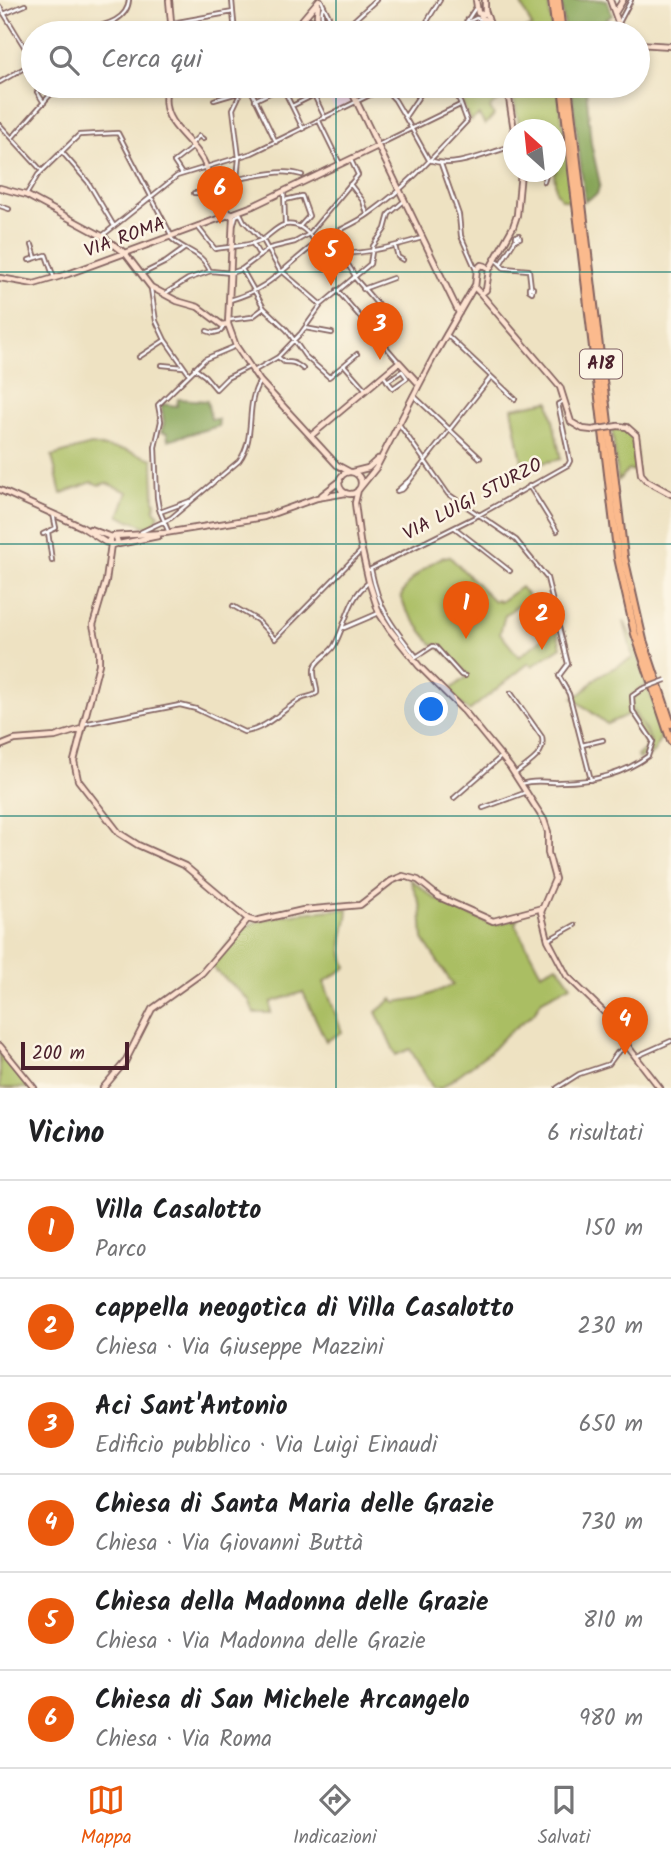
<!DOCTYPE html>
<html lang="it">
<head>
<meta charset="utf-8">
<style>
  body { margin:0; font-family:Kalam,sans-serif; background:#f2f2f2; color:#202124 }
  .compass { position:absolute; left:503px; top:119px; width:63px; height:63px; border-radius:50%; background:#fff; box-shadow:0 4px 10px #0003; rotate:333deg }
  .scale { position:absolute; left:21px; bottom:18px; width:108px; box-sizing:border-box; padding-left:7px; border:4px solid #4a1f2b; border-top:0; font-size:19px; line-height:24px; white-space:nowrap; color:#4a1f2b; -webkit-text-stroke:5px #fcf5e5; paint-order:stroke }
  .you { position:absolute; left:432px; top:710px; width:24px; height:24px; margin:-18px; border:5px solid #fff; border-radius:50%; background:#1a73e8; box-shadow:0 0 0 10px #1a73e833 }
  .badge { display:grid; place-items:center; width:46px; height:46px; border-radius:50%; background:#ea580c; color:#fff; font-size:23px; font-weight:700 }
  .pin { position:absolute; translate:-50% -58px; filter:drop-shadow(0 2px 4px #0008) }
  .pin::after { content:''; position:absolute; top:37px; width:24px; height:21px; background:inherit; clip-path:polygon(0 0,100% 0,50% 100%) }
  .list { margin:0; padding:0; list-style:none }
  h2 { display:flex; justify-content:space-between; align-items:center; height:91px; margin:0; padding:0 28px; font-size:30px }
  h2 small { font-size:23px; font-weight:400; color:#757577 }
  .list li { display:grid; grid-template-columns:46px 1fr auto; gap:21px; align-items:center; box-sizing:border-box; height:98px; padding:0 28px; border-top:2px solid #e0e0e0 }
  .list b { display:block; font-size:26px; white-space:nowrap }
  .list p { margin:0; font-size:23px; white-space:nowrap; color:#757577 }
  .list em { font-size:23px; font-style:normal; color:#757577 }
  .icon { flex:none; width:38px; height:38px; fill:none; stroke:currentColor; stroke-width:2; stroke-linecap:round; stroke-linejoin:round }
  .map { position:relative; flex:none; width:671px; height:1088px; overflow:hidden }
  .search { position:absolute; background:#fff; box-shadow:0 4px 10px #0003; left:21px; right:21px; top:21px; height:77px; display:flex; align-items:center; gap:18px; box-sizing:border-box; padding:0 24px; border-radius:38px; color:#757577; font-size:26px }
  .sheet { height:679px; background:#fff }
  nav { display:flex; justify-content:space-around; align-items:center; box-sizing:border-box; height:98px; border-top:2px solid #e0e0e0; background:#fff; font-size:19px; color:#757577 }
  nav a { display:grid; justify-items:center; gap:4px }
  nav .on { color:#ea580c }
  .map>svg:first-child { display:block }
</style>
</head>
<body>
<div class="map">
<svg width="671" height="1088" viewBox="0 0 671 1088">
  <rect width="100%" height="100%" fill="#fcf5e5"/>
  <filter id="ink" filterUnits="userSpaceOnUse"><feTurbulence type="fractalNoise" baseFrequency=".0143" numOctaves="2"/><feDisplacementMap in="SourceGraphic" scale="14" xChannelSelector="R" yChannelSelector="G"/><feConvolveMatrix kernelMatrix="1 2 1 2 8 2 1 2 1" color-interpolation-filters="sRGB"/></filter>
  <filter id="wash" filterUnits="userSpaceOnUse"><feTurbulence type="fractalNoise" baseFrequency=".00686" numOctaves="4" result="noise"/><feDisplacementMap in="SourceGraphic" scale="28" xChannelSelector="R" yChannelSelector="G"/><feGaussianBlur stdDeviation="1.57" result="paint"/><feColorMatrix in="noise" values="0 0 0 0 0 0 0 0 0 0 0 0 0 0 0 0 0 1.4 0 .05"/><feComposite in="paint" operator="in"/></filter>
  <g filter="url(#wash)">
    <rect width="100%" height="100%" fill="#eee2c2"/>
    <path fill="#eed0e8" d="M295,86h50l8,16 -16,8 -19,-23 -18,8z"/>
    <path fill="#aabe63" stroke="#7a6e47" stroke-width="2" d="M526,0h22l5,33h-38l17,-6 -12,-25z
      M456,86h47l2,12 -11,5 -4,5 4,7 -9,10 -6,-10 -9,6z
      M511,86h47l14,116 -11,-3 -5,-8 -2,-19h2v-42l-36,-1z
      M549,401l12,58 -38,8 -11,-59z
      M622,428c20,5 12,27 15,43l-9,-1 -10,11 -6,-52z
      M91,445l34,5 28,9 1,42 2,1 -2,8 5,5 -4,8 -8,4 -28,-11 9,-24 -22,-9 -7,2 -7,-3 -31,12 -9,-38z
      M449,556l45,45 3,-2 3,3 21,-15 8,10 -24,18 -5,18 19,24 37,-29 5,19 -29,19 -3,-3 -60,48 -22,-19 22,-17 -32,-30 -5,-1 -26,-34 -5,-13c4,-15 32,-39 48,-41z
      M624,621l9,18 14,46c-34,16 -6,34 4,56l-3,11 -9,7 -2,-3 8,-7 1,-5 -17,-30 -22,10 -34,-26 10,-6 15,-16 35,-18z
      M648,688l16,43 -10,21 -10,9c27,-31 -43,-55 4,-73z
      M410,879l24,19 51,24 12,2 21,-6 -3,6 26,49 16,-8 14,20 -29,15 -8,13 -28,22 -15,16 -50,37h-8l-23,-39 -14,6 -20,-43 16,-13 3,3 26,-4 32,-13 -30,-46 -2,-32z
      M348,909c-1,25 -12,31 -1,58l-23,15 18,50 -16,9 -23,-49 -32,10v11h-17l-5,-13 -38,-34c10,-13 20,-29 33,-38 21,-14 79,-17 104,-19z
      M0,1051l30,37h-30z"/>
    <path fill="#87a559" stroke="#686242" stroke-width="2" d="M561,0h46l5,15 -23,18h-24z
      M571,86h15l5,57 9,41 -3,10 -12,7z
      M178,399l29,2 4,18h7l1,7 -51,14 -1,-7 -6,-1 3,-9 -3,-19 16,2z"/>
  </g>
  <g filter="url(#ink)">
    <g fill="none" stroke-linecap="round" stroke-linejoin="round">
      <g stroke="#836360" stroke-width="6">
        <path id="street" d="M232,0l1,12
          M321,0l16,33
          M0,7l33,54
          M323,7c-4,8 2,17 7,24l5,-2
          M4,14l21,-9
          M620,21l11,-21
          M468,22l8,-4 8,2
          M172,23l61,-11 2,21
          M74,33c18,-7 53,-7 55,-33
          M340,33l36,-33
          M420,33l20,-33
          M459,33l17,-26
          M26,49l7,-6
          M0,82l33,-19
          M249,86l27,56
          M282,86l21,43
          M426,86l-21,31 24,43
          M37,92l7,11
          M214,100l27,-8 2,-6
          M255,100l27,-13
          M292,106l22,-11 11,23
          M319,121l21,43
          M0,125l42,46
          M12,138l46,-52
          M192,143l7,-7 4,3
          M378,145l82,-40
          M506,148l8,2
          M62,152l26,30 26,44
          M429,160c24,9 53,-5 77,-12l6,-4
          M441,164l18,51 2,21 15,34
          M182,174l-8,-12 18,-14
          M237,179c22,-3 44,-11 65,-4
          M544,182l3,-10
          M350,184l13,17 4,13
          M284,191l1,34
          M194,193h20
          M216,194l16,-9 5,-6 2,-21 -6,-49 8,-17
          M26,195l12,-20 41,-40 39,-2 53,102
          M285,200l17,-4 7,20 -9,10
          M0,206l9,3
          M239,211l5,10 20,21 17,31
          M234,224l2,-8 4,-2
          M197,226l18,23c16,-3 31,-2 47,-9 7,-4 14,-13 22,-15 24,-4 28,20 43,26 23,8 72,-6 95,-13
          M519,235l1,3 -4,1v-3z
          M102,236l75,-60 75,-23 132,-65 11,12 10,17
          M169,236c14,16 31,13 41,35
          M253,244l7,12
          M32,245l4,13 10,-3 8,23
          M395,246l3,11 5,3
          M341,253l14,23
          M495,259l9,9 25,2 2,17
          M29,260l7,-2
          M501,263l15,-24
          M242,269l22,39 23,22 18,26 24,21 15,-12 22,25
          M283,272l37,32
          M142,274l24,-12 18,-13
          M354,277l44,51 -13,18
          M529,287l4,1 -1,4 -3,-2z
          M151,289l5,32 9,19 24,34
          M363,289l30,-11
          M337,290l62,72
          M166,293l22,-14 23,-8 20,2 11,-4 28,-21 25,-6 14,-8 49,-59 -7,-15
          M230,300c40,-11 53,-32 84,-55 17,-13 39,-19 56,-32 37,-26 66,-59 97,-92l-13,-35
          M229,320l23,-3 12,-9
          M305,328l27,5
          M207,331l6,2 8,-2 4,-7
          M446,334l69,65
          M139,357l26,-17
          M278,357l6,5c8,0 11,0 19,7
          M162,365l21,2
          M344,365l13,-11
          M194,368l11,8 11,13 11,-11 22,-11
          M252,372l26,-15 23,-24 20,-28 49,-41 3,-18 12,-17 4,-15 15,-13
          M383,375l10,13 14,-10 -5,-7 -15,10
          M413,395l67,63
          M399,424l49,70 68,46 31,38 21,86 -9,12 10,18 22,86
          M408,481l-11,10 6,-2 88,-112
          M529,486l28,45
          M160,512l30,-11
          M455,528l55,43
          M48,532l4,29
          M141,532l30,-14 68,-57c18,-24 5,-56 21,-80
          M169,533l-10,-24 -2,-12 -2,-50 6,-26 -3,-16 47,-46 31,-13
          M43,534l13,-6 -3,-14
          M371,569c8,40 20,56 45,87
          M367,571l112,-56 89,-50 2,-4 -12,-57 6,-3
          M233,606l24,14 18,19 87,-89
          M344,628l35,-15
          M416,657l17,-11 3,1 25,28 4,1
          M511,693l31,44c4,19 -14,26 -27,37
          M83,724l97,-19 16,4 48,23c22,-2 39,-23 57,-33 6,-3 11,-2 16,-6 1,-8 -6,-19 -2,-27 4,-8 14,-12 19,-20 12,-21 14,-48 34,-63
          M582,745l21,-5
          M522,784c12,-5 25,-1 38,-2 32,0 62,-7 88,-26l5,-15 -20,-30 -1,-15 10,-7
          M454,798l48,-42
          M483,808l44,-16
          M548,940l27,-15
          M635,1057l36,-16
          M557,1088l22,-14 30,-10 8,-11 10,-7"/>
      </g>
      <g stroke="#836360" stroke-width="8">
        <path id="secondary" d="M169,0l3,33
          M476,0l2,13 5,1 2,-3
          M485,0v10l8,23
          M610,0l12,33
          M318,4l-1,12 7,17
          M615,13l8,-13
          M480,14l9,14
          M299,24l11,-4 7,4
          M283,33l19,-13 17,-20
          M638,44l33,2
          M167,86c-9,38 21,47 36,74 11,22 10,39 30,57l-5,107 8,22 24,35 77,84 13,7
          M349,86l110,227
          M507,86l7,44
          M514,143v5
          M0,188l26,7 76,41 23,17 26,34 26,14 21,6 24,18 6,-1
          M481,265l4,1 4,4 -3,20 -5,4 -6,-6 2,-19z
          M489,270l24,-43 4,-12 4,-43
          M0,278l34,6 34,-10 185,-68 125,-60
          M481,294l79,93 11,35 12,7 9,1
          M618,426l9,1 9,8 5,39 6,7 24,13
          M312,435l87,-73 20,22
          M352,472l16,-4 10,-9
          M339 483a11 11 0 1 1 22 0a11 11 0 1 1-22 0Z
          M359,489l17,-21 57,-110 42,-73
          M0,490l82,37 23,15 5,1
          M358,490l-3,13 5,39 9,40 10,31 11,17 29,36 46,46 45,55 34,53 4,12v21l7,26 -14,33 7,28 19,36 43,42 19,30 31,40
          M322,495l18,-14
          M90,529l21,8
          M116,537l2,6 -6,2 -3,-5 4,-4 52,-3 99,-16 53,-19 29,-5
          M111,544l-5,37 -13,44 6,27v12l-25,97 4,19 41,53 19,12 47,21 63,53
          M119,544l39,-8
          M0,746l15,-6 40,-3 26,-8
          M248,919l7,2 48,-11 57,-5 31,-24 12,-5 15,4 21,17 54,24 49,-13
          M0,1046l34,42
          M103,1088l22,-26 27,-53 50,-36 46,-54"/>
      </g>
      <g stroke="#836360" stroke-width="10">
        <path id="highway" d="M552,0l4,33
          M558,0l4,33
          M562,86l56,472 17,76 36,107
          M568,86l56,471 19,83 28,84"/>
      </g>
      <use href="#street" stroke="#fff" stroke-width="2.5"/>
      <use href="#secondary" stroke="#fde3d1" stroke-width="4.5"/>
      <use href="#highway" stroke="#fbba8d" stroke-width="6"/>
      <g stroke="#836360" stroke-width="6" stroke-linecap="butt">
        <path id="street-bridge" d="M642,689l24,-9"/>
      </g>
      <g stroke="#836360" stroke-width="8" stroke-linecap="butt">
        <path id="secondary-bridge" d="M592,430l26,-4"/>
      </g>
      <use href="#street-bridge" stroke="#fff" stroke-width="2.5"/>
      <use href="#secondary-bridge" stroke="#fde3d1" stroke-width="4.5"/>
    </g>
  </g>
  <path fill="none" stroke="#0f766e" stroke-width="2" stroke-opacity="0.55" d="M336,0v33M336,86v1002M0,272h671M0,544h671M0,816h671"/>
  <g text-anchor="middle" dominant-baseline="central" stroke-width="5" stroke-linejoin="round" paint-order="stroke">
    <rect fill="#fcf5e5" stroke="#7f5f63" stroke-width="2" x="580" y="349.5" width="42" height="29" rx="5"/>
    <g font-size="18" font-weight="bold" fill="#4a1f2b">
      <text x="601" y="364">A18</text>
    </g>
    <g font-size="19" fill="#4a1f2b" stroke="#fcf5e5">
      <text transform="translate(125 238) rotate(-20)">VIA ROMA</text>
      <text transform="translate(473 500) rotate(-28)">VIA LUIGI STURZO</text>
    </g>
  </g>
</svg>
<svg class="compass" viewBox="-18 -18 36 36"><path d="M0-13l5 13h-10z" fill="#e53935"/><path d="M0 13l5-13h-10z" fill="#757577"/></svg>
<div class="scale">200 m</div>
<div class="you"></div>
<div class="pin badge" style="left:466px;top:639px">1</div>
<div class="pin badge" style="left:542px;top:650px">2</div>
<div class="pin badge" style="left:380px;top:360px">3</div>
<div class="pin badge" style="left:625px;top:1055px">4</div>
<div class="pin badge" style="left:331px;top:286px">5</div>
<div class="pin badge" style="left:220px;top:224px">6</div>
<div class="search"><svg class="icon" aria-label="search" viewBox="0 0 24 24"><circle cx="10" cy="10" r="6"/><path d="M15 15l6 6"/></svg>Cerca qui</div>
</div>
<section class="sheet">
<h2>Vicino<small>6 risultati</small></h2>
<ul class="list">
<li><span class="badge">1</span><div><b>Villa Casalotto</b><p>Parco</p></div><em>150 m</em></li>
<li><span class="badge">2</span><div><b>cappella neogotica di Villa Casalotto</b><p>Chiesa · Via Giuseppe Mazzini</p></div><em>230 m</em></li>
<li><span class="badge">3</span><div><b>Aci Sant'Antonio</b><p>Edificio pubblico · Via Luigi Einaudi</p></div><em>650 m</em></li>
<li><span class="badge">4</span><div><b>Chiesa di Santa Maria delle Grazie</b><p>Chiesa · Via Giovanni Buttà</p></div><em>730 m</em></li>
<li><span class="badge">5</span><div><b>Chiesa della Madonna delle Grazie</b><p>Chiesa · Via Madonna delle Grazie</p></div><em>810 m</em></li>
<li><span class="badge">6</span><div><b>Chiesa di San Michele Arcangelo</b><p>Chiesa · Via Roma</p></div><em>980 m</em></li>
</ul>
</section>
<nav>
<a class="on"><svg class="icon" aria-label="map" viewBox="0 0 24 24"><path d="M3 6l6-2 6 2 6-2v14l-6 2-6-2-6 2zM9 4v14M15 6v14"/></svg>Mappa</a>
<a><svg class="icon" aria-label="directions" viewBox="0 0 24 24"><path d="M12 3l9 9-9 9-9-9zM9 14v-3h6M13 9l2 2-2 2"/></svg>Indicazioni</a>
<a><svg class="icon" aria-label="saved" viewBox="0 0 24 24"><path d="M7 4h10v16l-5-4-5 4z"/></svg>Salvati</a>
</nav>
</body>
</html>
